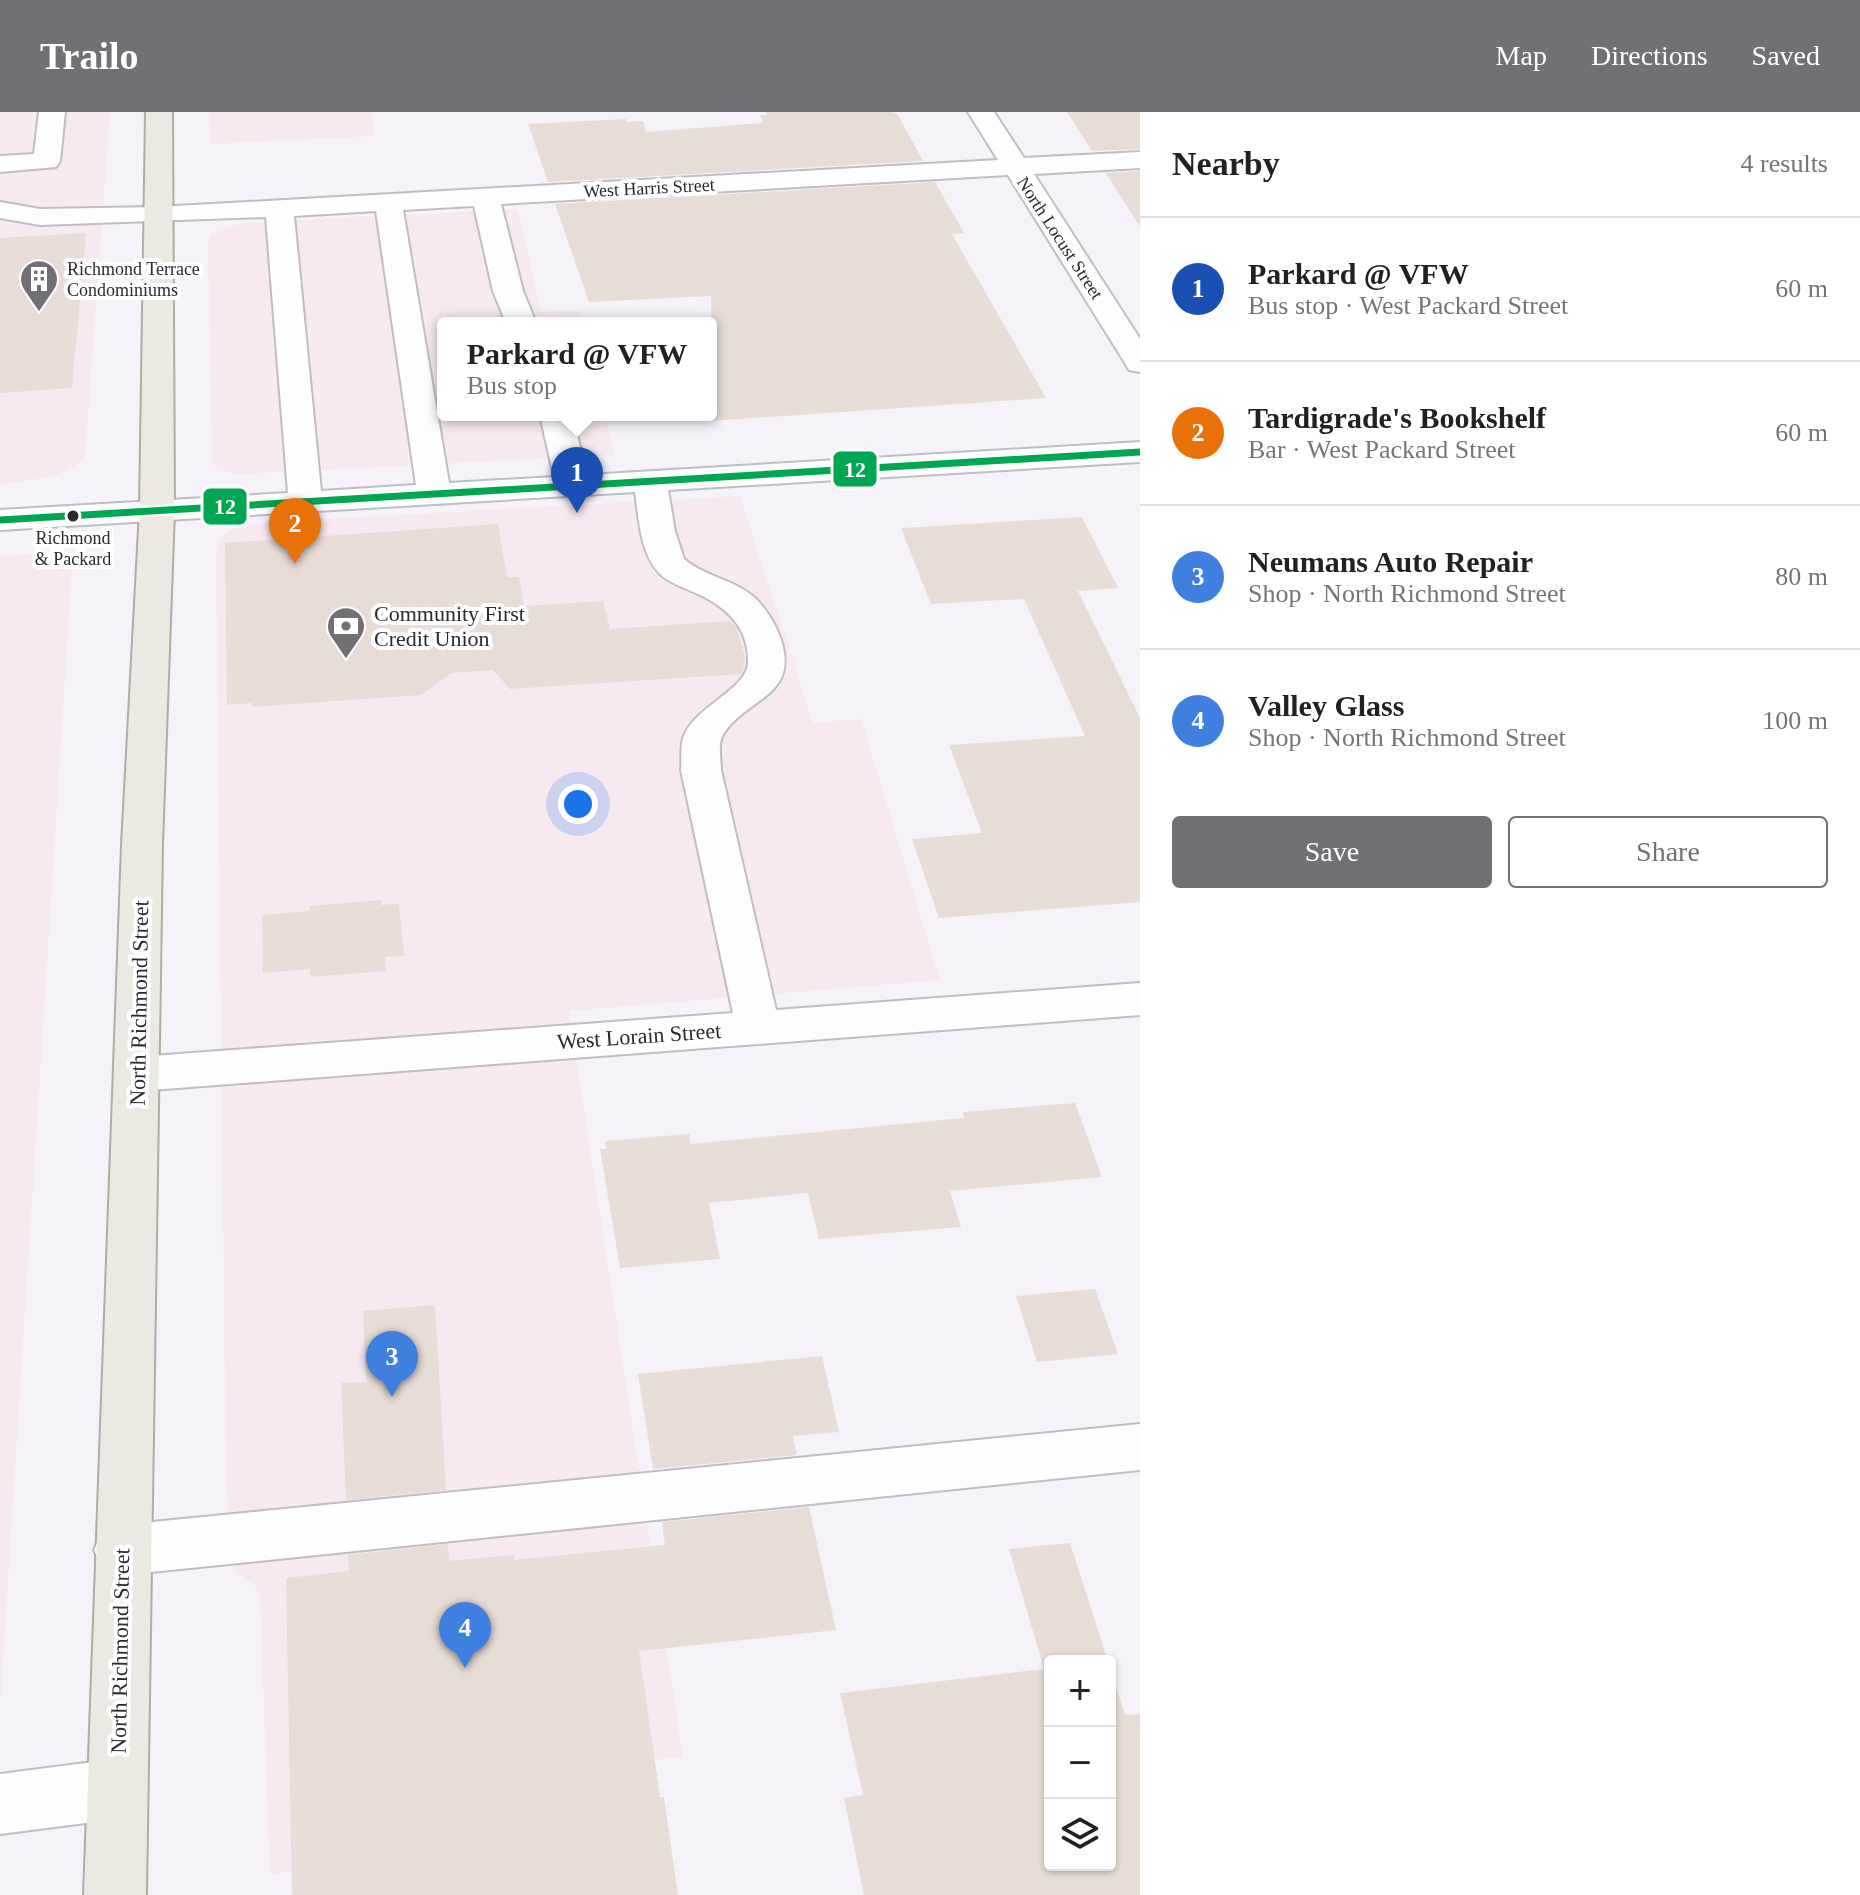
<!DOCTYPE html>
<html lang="en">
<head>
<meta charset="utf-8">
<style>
  body { margin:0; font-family:"Times New Roman",serif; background:#f2f2f2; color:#202124 }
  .controls { position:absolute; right:24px; bottom:24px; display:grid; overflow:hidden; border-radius:8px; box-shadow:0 2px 6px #0004 }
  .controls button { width:72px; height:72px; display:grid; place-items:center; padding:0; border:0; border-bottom:2px solid #e0e0e0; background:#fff; color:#202124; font:40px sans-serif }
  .you { position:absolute; left:578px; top:692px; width:28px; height:28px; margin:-20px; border:6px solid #fff; border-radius:50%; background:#1a73e8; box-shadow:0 0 0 12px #1a73e833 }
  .badge { display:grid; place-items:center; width:52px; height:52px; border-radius:50%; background:#727075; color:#fff; font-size:26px; font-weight:700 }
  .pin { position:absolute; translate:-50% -66px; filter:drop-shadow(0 2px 4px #0008) }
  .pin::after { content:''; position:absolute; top:42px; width:28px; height:24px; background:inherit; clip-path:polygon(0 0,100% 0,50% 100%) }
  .popup { position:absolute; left:437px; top:205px; width:280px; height:104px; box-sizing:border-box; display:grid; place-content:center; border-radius:8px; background:#fff; filter:drop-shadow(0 2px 6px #0005); font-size:26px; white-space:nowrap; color:#757577 }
  .popup b { font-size:30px; color:#202124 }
  .popup::after { content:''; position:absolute; left:50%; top:100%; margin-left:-16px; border:16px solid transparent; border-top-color:#fff }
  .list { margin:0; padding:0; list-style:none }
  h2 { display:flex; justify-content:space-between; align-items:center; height:104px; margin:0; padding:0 32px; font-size:34px }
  h2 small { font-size:26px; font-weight:400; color:#757577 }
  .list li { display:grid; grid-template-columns:52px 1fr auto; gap:24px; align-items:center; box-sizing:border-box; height:144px; padding:0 32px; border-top:2px solid #e0e0e0 }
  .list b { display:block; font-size:30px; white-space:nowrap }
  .list p { margin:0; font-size:26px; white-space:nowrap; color:#757577 }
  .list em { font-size:26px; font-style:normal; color:#757577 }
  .actions { display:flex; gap:16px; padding:24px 32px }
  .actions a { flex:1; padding:18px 0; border:2px solid #727075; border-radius:8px; text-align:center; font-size:28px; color:#727075 }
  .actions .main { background:#727075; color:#fff }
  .icon { flex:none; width:44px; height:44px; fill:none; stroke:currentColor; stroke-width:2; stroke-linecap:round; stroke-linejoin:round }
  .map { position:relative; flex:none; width:1140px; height:1783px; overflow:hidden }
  header { display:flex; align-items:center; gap:48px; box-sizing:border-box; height:112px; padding:0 40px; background:#727075; color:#fff }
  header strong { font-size:38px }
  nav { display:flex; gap:44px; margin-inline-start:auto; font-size:28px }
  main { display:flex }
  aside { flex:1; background:#fff }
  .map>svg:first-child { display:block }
</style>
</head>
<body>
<header>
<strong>Trailo</strong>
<nav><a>Map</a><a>Directions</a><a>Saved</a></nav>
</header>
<main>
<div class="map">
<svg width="1140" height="1783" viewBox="0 0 1140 1783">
  <rect width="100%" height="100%" fill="#f5f3f9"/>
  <path fill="#f8e9f0" d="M0,0h110l-25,345 -8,8 -25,12 -52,7z
    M209,0h162l4,24 -165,8z
    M518,97l23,103 38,-2 3,13h-139v92h162l9,40 -377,19 -19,-5 -6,-6 -4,-219 3,-10 9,-5 28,-7z
    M740,384l73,227 48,-4 79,261 -371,31 114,746 -186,18 3,72 -230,27 -10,-278 -6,-11 -19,-13 -9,-86 -10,-931 2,-14 5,-7 15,-7 37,-5z
    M73,440l-73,1155v-1151z"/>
  <path fill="#e7dcd6" d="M766,0h125l7,3 25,46 -375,21 -20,-58 98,-5 1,3 16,-1 3,11 117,-9 -3,-8h7z
    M1067,0h73v37l-48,2z
    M1140,59v56l-34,-54z
    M935,70l29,51 -12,1 94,164 -335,23v-125l-122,6 -34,-98z
    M86,121l-14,155 -72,5v-155z
    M1082,405l36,71 -40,3 62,127v184l-201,16 -27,-79 70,-6 -33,-88 136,-9 -61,-137 -93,5 -30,-76z
    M498,412l9,53h12l5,29 79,-5 7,28 120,-8 7,8 8,28 -2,14 -2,3 -231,15 -17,-19 -41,3 -31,22 -169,12v-4l-25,2 -2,-162z
    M381,788v5l18,-1 5,52 -19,1 1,14 -76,6v-8l-47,4 -1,-58 48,-4v-5z
    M1075,991l27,74 -152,14 11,36 -142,12 -11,-46 -99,10 11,56 -100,9 -20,-119h6l-1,-8 84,-7 2,10 273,-26 -1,-6z
    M1095,1177l23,65 -81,8 -21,-66z
    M435,1193l11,185 -100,10 -5,-117 25,-1 -3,-71z
    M822,1244l17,76 -46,4 4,19 -144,14 -15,-95z
    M809,1395l27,123 -197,21 21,146h4l14,98h-386l-6,-317 63,-7 -1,-16 100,-11 1,17 65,-6v5l151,-15 -3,-23z
    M1070,1431l38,118h-58v204h60v-197l15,47 15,-1v181h-276l-20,-97 19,-3 -23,-102 204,-24 -35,-120z"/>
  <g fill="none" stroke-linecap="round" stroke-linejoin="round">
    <g stroke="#bfbec2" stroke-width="4">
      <path id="minor" d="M39,0h26l-5,49 -4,6 -56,5v-16l34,-2z
        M968,0h26l30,46 116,-6v16l-106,6 106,165v33l-11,-2 -4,-7 -117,-188 -507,29 22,87 13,32h-30l-13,-32 -19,-85 -71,4 46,273 105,-6 -14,-62h32l15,60 553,-33v20l-472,28 7,41 9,28c21,18 50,20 71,39 12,12 21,27 26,42 18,56 -34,58 -57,93 -7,10 -3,26 -3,37l55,240 364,-27v32l-1002,76 -16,-5 -7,-12 7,-12 16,-5 595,-44 -52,-243c1,-10 -1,-21 2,-31 9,-32 65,-49 65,-77 1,-37 -25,-58 -57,-71 -11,-5 -23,-9 -32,-18 -19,-21 -20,-54 -24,-81l-635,38v-20l288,-17 -22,-276 -226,8 -40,-7v-16l40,7 118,-2 840,-47zM376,99l40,274 -95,6 -27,-275z
        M1140,1312v46l-1018,105 -20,-7 -8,-18 8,-18 20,-7z
        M117,1647l21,9 9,21 -9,21 -21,9 -117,15v-60z"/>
    </g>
    <g stroke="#b2ada3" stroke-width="4">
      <path id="major" d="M146,0h26l2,398 -12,335 -16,1050h-62l38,-1050 18,-335z"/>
    </g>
    <use href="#minor" fill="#fefdfe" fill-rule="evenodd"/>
    <use href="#major" fill="#ece9e2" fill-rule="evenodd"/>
    <g stroke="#fff" stroke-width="12">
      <path id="bus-1" d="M0,408l1140,-68"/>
    </g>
    <use href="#bus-1" stroke="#00a651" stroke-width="7"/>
  </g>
  <defs>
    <g id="building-pin" transform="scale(2)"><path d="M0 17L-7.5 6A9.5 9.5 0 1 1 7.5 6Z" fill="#727075" stroke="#fff"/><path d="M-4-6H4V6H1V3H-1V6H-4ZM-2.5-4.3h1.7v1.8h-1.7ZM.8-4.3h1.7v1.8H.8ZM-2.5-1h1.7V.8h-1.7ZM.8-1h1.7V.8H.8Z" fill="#fff"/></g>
    <g id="bank-pin" transform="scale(2)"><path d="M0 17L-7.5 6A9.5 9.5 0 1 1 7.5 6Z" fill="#727075" stroke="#fff"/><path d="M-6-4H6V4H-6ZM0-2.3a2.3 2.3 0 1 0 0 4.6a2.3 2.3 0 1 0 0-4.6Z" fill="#fff"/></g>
  </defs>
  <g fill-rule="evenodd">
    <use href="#building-pin" x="39" y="167"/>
    <use href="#bank-pin" x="346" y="514"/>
  </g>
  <circle fill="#2b2a2e" stroke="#fff" stroke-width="3" cx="73" cy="404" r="7"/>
  <g text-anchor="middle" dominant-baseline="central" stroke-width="8" stroke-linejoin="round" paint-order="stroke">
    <g font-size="18" fill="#2b2a2e" stroke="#fff">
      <text transform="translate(649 76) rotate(-3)">West Harris Street</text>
      <text transform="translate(1060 126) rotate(57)">North Locust Street</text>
    </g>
    <g font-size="18" fill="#2b2a2e" stroke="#fff" text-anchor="start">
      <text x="67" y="157">Richmond Terrace<tspan x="67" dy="21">Condominiums</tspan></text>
    </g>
    <g font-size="18" fill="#2b2a2e" stroke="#fff">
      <text x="73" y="426">Richmond<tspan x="73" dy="21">&amp; Packard</tspan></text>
    </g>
    <g font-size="22" fill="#2b2a2e" stroke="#fff" text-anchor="start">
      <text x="374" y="501">Community First<tspan x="374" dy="25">Credit Union</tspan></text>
    </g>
    <g font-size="22" fill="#2b2a2e" stroke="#fff">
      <text transform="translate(139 891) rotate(-89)">North Richmond Street</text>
      <text transform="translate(639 924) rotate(-4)">West Lorain Street</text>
      <text transform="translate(120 1539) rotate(-89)">North Richmond Street</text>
    </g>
  </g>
  <g stroke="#fff" stroke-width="3">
    <rect x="832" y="338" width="46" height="38" rx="8" fill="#00a651"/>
    <rect x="202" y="375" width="46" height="39" rx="8" fill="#00a651"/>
  </g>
  <g font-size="22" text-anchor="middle" font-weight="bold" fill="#fff">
    <text x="855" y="365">12</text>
    <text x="225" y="402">12</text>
  </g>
</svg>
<div class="controls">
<button>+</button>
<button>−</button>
<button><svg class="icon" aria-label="layers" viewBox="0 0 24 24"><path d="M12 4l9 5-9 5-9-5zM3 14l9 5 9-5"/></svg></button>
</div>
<div class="you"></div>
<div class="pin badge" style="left:577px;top:401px;background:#1a4fb4">1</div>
<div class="popup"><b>Parkard @ VFW</b>Bus stop</div>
<div class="pin badge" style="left:295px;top:452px;background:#e8710a">2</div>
<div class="pin badge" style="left:392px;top:1285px;background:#3f7fe0">3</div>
<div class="pin badge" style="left:465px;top:1556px;background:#3f7fe0">4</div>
</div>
<aside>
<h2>Nearby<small>4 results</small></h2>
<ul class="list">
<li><span class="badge" style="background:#1a4fb4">1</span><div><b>Parkard @ VFW</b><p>Bus stop · West Packard Street</p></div><em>60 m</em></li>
<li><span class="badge" style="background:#e8710a">2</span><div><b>Tardigrade's Bookshelf</b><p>Bar · West Packard Street</p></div><em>60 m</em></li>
<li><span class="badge" style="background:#3f7fe0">3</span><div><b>Neumans Auto Repair</b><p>Shop · North Richmond Street</p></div><em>80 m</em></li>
<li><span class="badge" style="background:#3f7fe0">4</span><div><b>Valley Glass</b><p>Shop · North Richmond Street</p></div><em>100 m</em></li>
</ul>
<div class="actions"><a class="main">Save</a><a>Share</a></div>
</aside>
</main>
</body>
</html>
